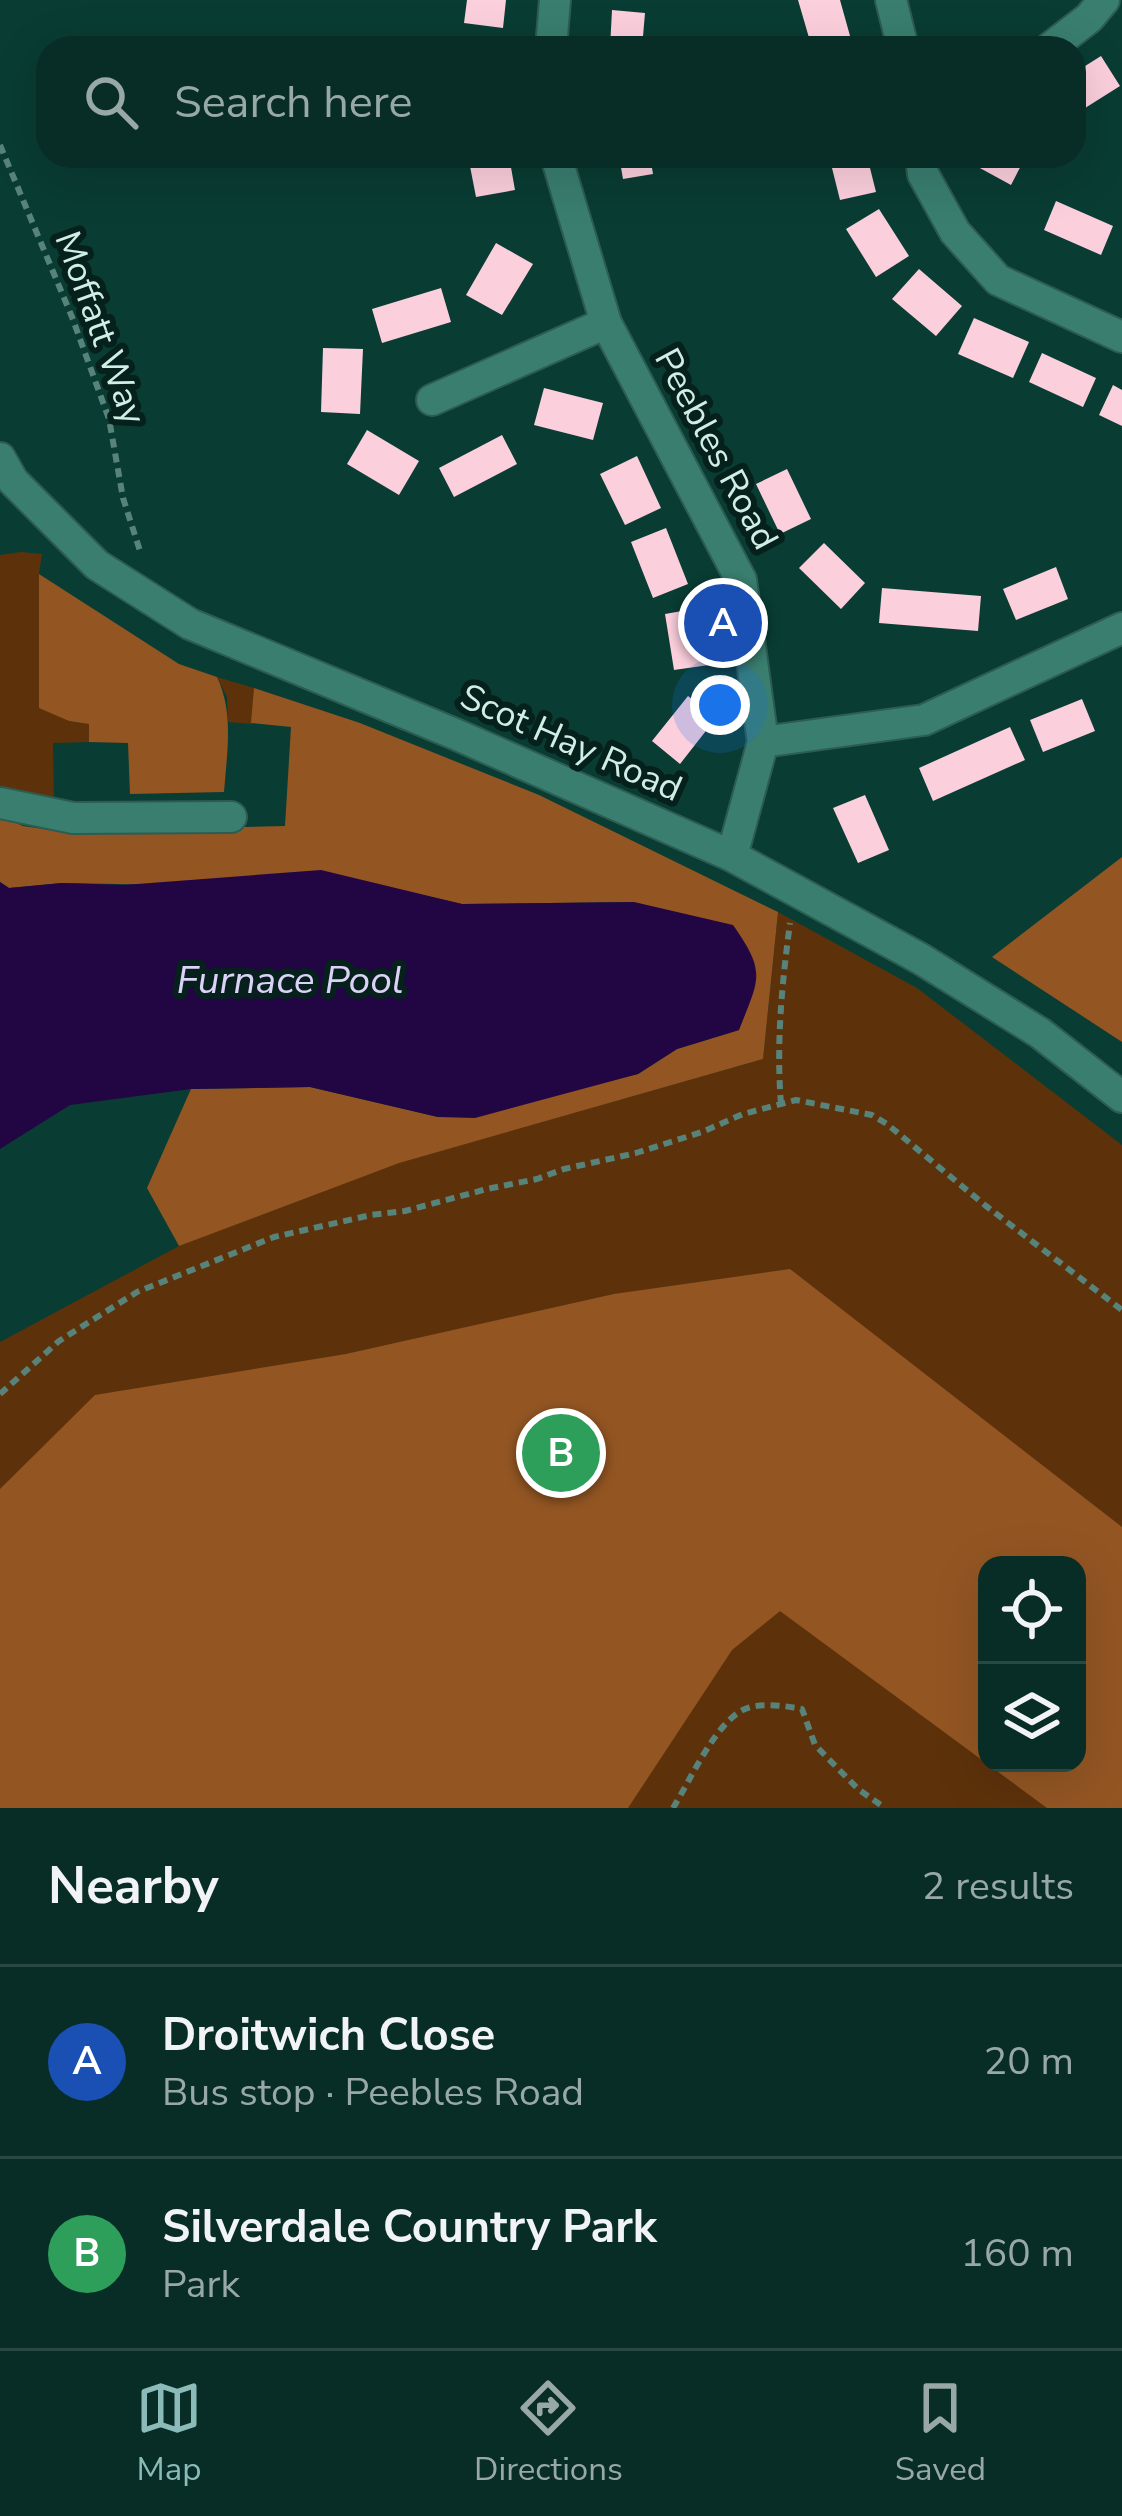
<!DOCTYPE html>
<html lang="en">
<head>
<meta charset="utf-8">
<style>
  body { margin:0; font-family:"Nunito Sans",sans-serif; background:#153932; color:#f1f3f6 }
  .controls { position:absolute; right:36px; bottom:36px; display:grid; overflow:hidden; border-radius:24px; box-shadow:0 12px 48px #0002 }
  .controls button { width:108px; height:108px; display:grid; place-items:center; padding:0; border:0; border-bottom:3px solid #284943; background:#072d26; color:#f1f3f6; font:60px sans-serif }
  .you { position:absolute; left:720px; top:705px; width:42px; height:42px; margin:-30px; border:9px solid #fff; border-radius:50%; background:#1a73e8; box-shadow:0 0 0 18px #1a73e833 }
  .badge { display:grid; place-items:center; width:78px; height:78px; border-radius:50%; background:#8bbbb9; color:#fff; font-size:39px; font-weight:700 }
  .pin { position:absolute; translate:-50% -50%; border:6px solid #fff; box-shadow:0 3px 12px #0006 }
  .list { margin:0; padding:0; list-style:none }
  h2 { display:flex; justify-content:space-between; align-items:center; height:156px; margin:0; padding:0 48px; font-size:51px }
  h2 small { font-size:39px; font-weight:400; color:#98a8a7 }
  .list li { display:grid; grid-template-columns:78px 1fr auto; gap:36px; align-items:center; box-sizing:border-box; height:192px; padding:0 48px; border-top:3px solid #284943 }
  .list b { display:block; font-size:45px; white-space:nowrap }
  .list p { margin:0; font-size:39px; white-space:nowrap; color:#98a8a7 }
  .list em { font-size:39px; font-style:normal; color:#98a8a7 }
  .icon { flex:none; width:66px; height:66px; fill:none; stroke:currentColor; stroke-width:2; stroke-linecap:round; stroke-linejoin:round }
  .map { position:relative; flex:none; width:1122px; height:1808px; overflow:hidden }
  .search { position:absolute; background:#072d26; box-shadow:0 12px 48px #0002; left:36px; right:36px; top:36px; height:132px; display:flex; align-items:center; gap:30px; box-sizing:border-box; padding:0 42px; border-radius:36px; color:#98a8a7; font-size:45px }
  .sheet { height:540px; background:#072d26 }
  nav { display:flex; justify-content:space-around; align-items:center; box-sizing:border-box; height:168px; border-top:3px solid #284943; background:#072d26; font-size:33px; color:#98a8a7 }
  nav a { display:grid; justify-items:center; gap:6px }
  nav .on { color:#8bbbb9 }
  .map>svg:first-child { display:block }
</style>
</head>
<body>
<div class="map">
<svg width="1122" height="1808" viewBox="0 0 1122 1808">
  <rect width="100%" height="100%" fill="#093c33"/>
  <path fill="#5d320b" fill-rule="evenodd" d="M21,552l21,2 -3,20v133l30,14 20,3v18l-36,1 1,60 -54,-14v-234z
    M217,677l37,11 -2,36 -24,-2 -1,-25z
    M778,912l139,76 205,157v663h-1122v-466l179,-96 189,-75 395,-112zM987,1565h90v198h-90z"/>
  <path fill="#935623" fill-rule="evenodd" d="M39,574l140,90 38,13c17,36 10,75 7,115l-94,2 -2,-51 -39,-1v-18l-20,-3 -30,-13z
    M254,688l106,35 179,72 239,117 -15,147 -364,104 -220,83 -32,-58 44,-99 119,-2 128,30 200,-43 39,-25 62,-19 -105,-128 -172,2 -67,-15 -333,-6 -53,5 -9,-6v-66l23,10 34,5 228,-5 6,-99 -40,-4z
    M1122,857v185l-130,-85z
    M790,1269l332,258v281h-75l-267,-197 -48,39 -104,158h-628v-319l95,-94 251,-41 268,-60zM987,1565h90v198h-90z"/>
  <path fill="#220643" d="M321,870l141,34 172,-2 99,23c34,48 26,54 6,105l-62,19 -39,25 -163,44 -37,-1 -128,-30 -119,2 -121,16 -70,44v-267l9,6 53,-5 62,2z"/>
  <path fill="#fccfdd" d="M467,0h39l-3,28 -39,-5z
    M798,0h42l12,43 -15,5h-25z
    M612,10l33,3 -3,35h-32z
    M1101,56l19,30 -46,29v-42z
    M468,156h41l6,34 -39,7z
    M619,156h31l3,18 -30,5z
    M829,156h38l9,36 -36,8z
    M983,156h43l-15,29 -33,-18z
    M1056,201l57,25 -12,29 -57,-25z
    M879,209l30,47 -33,21 -30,-48z
    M496,243l37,21 -31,51 -36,-20z
    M919,269l43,37 -26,30 -44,-37z
    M441,288l10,34 -69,21 -10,-34z
    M974,318l55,24 -16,36 -55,-24z
    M323,348l40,1 -3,65 -39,-2z
    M1042,353l54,25 -13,29 -54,-25z
    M1113,385l9,5v36l-23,-11z
    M544,388l59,15 -10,37 -59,-15z
    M367,430l52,31 -20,34 -52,-31z
    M502,435l15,29 -63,33 -15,-29z
    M637,456l24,52 -36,17 -25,-51z
    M787,469l24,50 -31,15 -24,-50z
    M666,528l22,56 -35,14 -22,-56z
    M824,543l41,40 -24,26 -42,-41z
    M1056,567l12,32 -52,21 -13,-31z
    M882,588l99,8 -3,35 -99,-8z
    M699,608l10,57 -35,5 -9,-56z
    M688,696l28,22 -36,46 -28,-23z
    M1082,699l13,32 -52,21 -13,-32z
    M1010,727l15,33 -92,41 -14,-33z
    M865,795l24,55 -31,13 -25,-55z"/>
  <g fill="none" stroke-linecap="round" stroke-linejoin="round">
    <g stroke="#2d5c53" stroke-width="34">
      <path id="minor" d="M891,0l12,48
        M551,48l4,-48
        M1050,48l39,-30 15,-18
        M556,156l50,167 135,257 22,162 -31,114
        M921,156l2,18 32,58 43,48 124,57
        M432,400l174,-77
        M0,458l13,23 84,84 93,59 265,110 277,122 189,103 119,74 82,64
        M763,742l161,-22 198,-92
        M0,803l73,15 158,-1"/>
    </g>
    <path stroke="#58837a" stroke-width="6" stroke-dasharray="9 6" stroke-linecap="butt" d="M0,145l72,172 37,102 14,79 18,56
      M781,1104c-5,-61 1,-121 9,-181
      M0,1394l59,-53 78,-49 137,-55 97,-22 34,-4 82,-22 50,-10 27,-10 72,-16 66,-21 41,-18 53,-14 76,15 15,9 99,82 136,104
      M673,1808c17,-27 43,-87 72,-99 18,-7 39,-3 57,0l13,36 43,44 27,19"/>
    <use href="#minor" stroke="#397e6f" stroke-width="30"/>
  </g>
  <g text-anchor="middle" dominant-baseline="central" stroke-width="12" stroke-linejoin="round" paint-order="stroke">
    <g font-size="36" fill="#cfeee5" stroke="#06201b">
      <text transform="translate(100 328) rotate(70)">Moffatt Way</text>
      <text transform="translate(716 449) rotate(62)">Peebles Road</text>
      <text transform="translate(571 743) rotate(24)">Scot Hay Road</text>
    </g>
    <g font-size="39" font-style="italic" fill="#dcd2f8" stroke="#06201b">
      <text x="290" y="980">Furnace Pool</text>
    </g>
  </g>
</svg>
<div class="controls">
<button><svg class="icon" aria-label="locate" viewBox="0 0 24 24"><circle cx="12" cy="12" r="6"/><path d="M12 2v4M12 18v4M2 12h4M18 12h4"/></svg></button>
<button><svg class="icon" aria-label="layers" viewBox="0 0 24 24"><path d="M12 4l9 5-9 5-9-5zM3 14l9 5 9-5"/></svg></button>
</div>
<div class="you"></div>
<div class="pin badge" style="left:723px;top:623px;background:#1a4fb4">A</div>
<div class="pin badge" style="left:561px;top:1453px;background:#2e9e5b">B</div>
<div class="search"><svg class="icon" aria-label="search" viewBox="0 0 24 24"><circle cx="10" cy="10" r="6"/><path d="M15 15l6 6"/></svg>Search here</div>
</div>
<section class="sheet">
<h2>Nearby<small>2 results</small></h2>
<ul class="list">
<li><span class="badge" style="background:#1a4fb4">A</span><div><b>Droitwich Close</b><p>Bus stop · Peebles Road</p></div><em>20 m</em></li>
<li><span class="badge" style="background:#2e9e5b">B</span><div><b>Silverdale Country Park</b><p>Park</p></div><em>160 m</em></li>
</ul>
</section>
<nav>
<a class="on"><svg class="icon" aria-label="map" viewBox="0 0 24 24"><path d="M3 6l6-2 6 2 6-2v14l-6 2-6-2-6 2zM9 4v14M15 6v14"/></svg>Map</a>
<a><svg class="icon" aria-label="directions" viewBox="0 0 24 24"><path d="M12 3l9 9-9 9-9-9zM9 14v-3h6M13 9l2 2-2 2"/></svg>Directions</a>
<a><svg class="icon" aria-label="saved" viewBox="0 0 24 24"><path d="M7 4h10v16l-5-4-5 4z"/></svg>Saved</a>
</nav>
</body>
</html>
